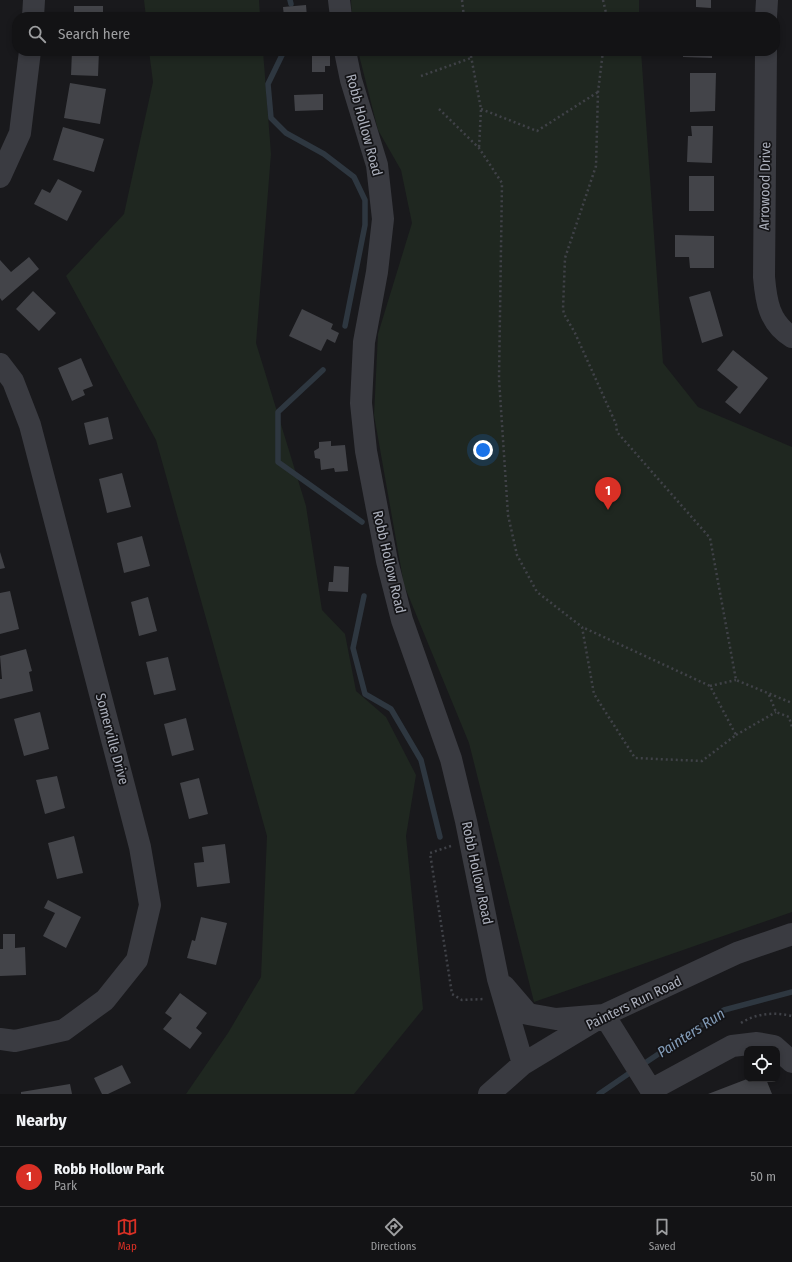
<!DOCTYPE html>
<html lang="en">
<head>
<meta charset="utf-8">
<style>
  body { margin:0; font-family:"Fira Sans Condensed",sans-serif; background:#202022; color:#f1f3f6 }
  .controls { position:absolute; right:12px; bottom:12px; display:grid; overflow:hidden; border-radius:8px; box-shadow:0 2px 6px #0003 }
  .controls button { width:36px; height:36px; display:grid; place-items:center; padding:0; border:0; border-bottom:1px solid #323234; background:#131315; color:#f1f3f6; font:20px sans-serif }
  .you { position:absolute; left:483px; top:450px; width:14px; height:14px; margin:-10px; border:3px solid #fff; border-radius:50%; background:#1a73e8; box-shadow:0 0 0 6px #1a73e833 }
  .badge { display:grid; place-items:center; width:26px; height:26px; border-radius:50%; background:#d93025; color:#fff; font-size:13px; font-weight:700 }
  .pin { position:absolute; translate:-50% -33px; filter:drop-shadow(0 1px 2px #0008) }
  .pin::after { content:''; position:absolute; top:21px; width:14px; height:12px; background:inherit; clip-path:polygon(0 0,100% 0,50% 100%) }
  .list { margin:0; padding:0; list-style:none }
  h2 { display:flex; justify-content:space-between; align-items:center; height:52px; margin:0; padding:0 16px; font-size:17px }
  h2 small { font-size:13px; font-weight:400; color:#9d9ea0 }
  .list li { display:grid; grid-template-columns:26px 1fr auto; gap:12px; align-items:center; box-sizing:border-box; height:60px; padding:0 16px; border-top:1px solid #323234 }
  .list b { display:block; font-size:15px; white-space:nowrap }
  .list p { margin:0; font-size:13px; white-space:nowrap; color:#9d9ea0 }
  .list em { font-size:13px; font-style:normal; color:#9d9ea0 }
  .icon { flex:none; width:22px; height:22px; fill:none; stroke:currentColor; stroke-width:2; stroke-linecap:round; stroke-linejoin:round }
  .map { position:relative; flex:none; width:792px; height:1094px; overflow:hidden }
  .search { position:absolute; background:#131315; box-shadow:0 2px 6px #0003; left:12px; right:12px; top:12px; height:44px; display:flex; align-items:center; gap:10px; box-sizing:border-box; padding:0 14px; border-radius:16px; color:#9d9ea0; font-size:15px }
  .sheet { height:112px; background:#131315 }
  nav { display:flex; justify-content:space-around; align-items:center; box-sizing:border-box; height:56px; border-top:1px solid #323234; background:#131315; font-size:11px; color:#9d9ea0 }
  nav a { display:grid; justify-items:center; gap:2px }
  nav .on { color:#d93025 }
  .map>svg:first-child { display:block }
</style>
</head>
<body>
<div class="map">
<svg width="792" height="1094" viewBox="0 0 792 1094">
  <rect width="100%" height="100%" fill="#19191c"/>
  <path fill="#1f2720" d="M144,0h115l1,17h-114z
    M351,0h288v17h-287z
    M149,51h114l8,103 -15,189 50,163 16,104 23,24 11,57 30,26 30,58 -10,61 17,173 -69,85h-168l42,-61 33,-56 6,-141 -111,-396 -90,-164 58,-62 29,-132z
    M358,51h283l22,312 35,44 94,40v465l-258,90 -65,-259 -65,-158 -30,-170 4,-81 34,-111 -11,-53 -23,-40z"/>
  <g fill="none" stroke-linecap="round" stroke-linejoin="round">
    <path stroke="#2e3740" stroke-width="5.5" d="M290,0l1,4
      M284,51l-16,33 3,34 15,15 38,21 30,23 11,23v25l-20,101
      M323,370l-45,42v50l84,60
      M364,596l-11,52 12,46 26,15 30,51 19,77
      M642,1065l82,-55 68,-18
      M599,1094l35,-24"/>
  </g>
  <path fill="#434449" d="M696,0h15v8l-15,-1z
    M306,5l1,12h-23l-1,-10z
    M74,6h29v11h-29z
    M72,51h27l-1,25 -27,-1z
    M312,51l18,1v14h-5v6h-13z
    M683,51h29v7l-29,-1z
    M690,73h26l-1,38 -25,1z
    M70,83l36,6 -6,35 -36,-6z
    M323,94v16l-28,1 -1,-16z
    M691,126h22l-1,37 -25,-1 1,-26h4z
    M63,127l41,12 -10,33 -41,-12z
    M689,176h25v35h-25z
    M58,179l24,12 -15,30 -33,-17 8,-15 8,4z
    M675,235l39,1v32h-24l-1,-11h-14z
    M29,257l10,12 -37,32 -2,-3v-38l11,12z
    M33,291l23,22 -17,18 -23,-22z
    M710,291l13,45 -21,7 -13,-46z
    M302,309l31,15 -2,5 8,4 -4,10 -8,-4 -6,12 -32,-15z
    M733,350l35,28 -28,36 -15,-12 13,-15 -21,-17z
    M81,358l12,28 -10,4 2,5 -13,6 -14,-33z
    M108,417l5,22 -24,6 -5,-22z
    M331,441v5l14,-1 3,26 -13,1 -1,-4 -13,2 -1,-11 -5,-1 -1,-7 5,-3v-6z
    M122,473l9,34 -24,6 -8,-34z
    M142,536l8,30 -26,7 -7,-30z
    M0,552l5,16 -5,1z
    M334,566l15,1 -1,25 -20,-1 1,-9h4z
    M10,591l9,38 -19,5v-41z
    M148,597l9,34 -18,5 -8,-34z
    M26,649l6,22 -3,1 4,19 -33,8v-20h2l-2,-23z
    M168,657l8,33 -22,5 -8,-33z
    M40,712l9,37 -25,7 -10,-37z
    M186,718l8,32 -22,6 -8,-32z
    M57,776l8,32 -20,6 -9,-34z
    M199,778l9,36 -19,5 -9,-36z
    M74,836l9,37 -26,6 -9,-36z
    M225,844l5,39 -33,4 -3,-24 10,-1 -2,-15z
    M48,900l33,17 -15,31 -23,-12 12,-23 -11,-5z
    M201,917l26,6 -11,42 -29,-7 5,-18 3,1z
    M3,934h12v14l10,-1 1,28 -26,1v-27h3z
    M180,993l27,20 -11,15 6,5 -12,16 -27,-20 9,-11 -7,-5z
    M122,1065l9,18 -23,11h-6l-8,-16z
    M747,1079h19l6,15h-64z
    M70,1084l2,10h-51v-2z"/>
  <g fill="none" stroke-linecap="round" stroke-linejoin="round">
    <path stroke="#404248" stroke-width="2.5" stroke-dasharray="2 3" stroke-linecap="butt" d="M462,0l2,17
      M603,0l4,17
      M470,51l11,58 -2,39
      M603,51l-5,41 -2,74 -31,92 -2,51 1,5 11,19 41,91 1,8 93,106 26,142 56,23
      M421,76l50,-18
      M439,109l40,39 23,35 -3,196 9,136 9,40 20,37 45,35 12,67 41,64 67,3 34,-26 -26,-49 -128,-59
      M481,109l56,22 61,-39
      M710,686l26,-6
      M769,695l7,17 13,5 3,10
      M736,735l40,-23
      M451,846l-21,7 22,141 10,6 22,-1
      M741,1023c16,-10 33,-11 51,-7"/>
    <path stroke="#3a3b41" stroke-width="22" d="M339,0l2,17
      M33,17l1,-17
      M766,17l1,-17
      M345,51l6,29 26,85 6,54 -6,53 -13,70 -3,61 5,48 21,110 15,59 49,139 15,62 32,158 25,85
      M766,51l-2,226c2,24 5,46 28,60
      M0,177l20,-44 10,-82
      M0,364l13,17 17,44 110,422 10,58 -13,55 -32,40 -41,30 -49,11 -15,-2
      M504,986l24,28 28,5 48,-4 47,75 81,-44 25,-3 17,3 18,16
      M489,1094l34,-30 81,-49 133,-62 55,-19"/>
  </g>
  <g text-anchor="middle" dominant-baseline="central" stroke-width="3.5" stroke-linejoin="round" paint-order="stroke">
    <g font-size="14" fill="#abafbb" stroke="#141417">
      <text transform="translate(364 125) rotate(75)">Robb Hollow Road</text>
      <text transform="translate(765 186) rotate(-89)">Arrowood Drive</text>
      <text transform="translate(389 562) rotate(77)">Robb Hollow Road</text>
      <text transform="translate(112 739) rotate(75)">Somerville Drive</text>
      <text transform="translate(477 873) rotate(78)">Robb Hollow Road</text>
      <text transform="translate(634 1003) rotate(-26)">Painters Run Road</text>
    </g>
    <g font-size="15" font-style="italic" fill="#829bb7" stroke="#141417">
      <text transform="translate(691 1033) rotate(-33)">Painters Run</text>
    </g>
  </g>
</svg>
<div class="controls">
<button><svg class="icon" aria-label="locate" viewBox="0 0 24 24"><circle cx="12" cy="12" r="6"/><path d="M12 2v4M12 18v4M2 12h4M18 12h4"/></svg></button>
</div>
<div class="you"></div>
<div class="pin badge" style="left:608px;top:510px">1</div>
<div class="search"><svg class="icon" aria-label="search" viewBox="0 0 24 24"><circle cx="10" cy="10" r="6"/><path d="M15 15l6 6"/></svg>Search here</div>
</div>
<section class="sheet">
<h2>Nearby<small></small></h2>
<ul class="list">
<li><span class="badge">1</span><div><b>Robb Hollow Park</b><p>Park</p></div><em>50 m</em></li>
</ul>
</section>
<nav>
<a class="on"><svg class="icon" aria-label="map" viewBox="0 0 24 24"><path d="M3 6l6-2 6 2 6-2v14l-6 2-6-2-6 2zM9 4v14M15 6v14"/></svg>Map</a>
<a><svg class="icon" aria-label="directions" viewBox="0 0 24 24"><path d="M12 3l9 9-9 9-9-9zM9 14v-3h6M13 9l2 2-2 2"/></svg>Directions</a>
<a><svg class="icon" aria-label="saved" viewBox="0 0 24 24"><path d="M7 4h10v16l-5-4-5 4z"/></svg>Saved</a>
</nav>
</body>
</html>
